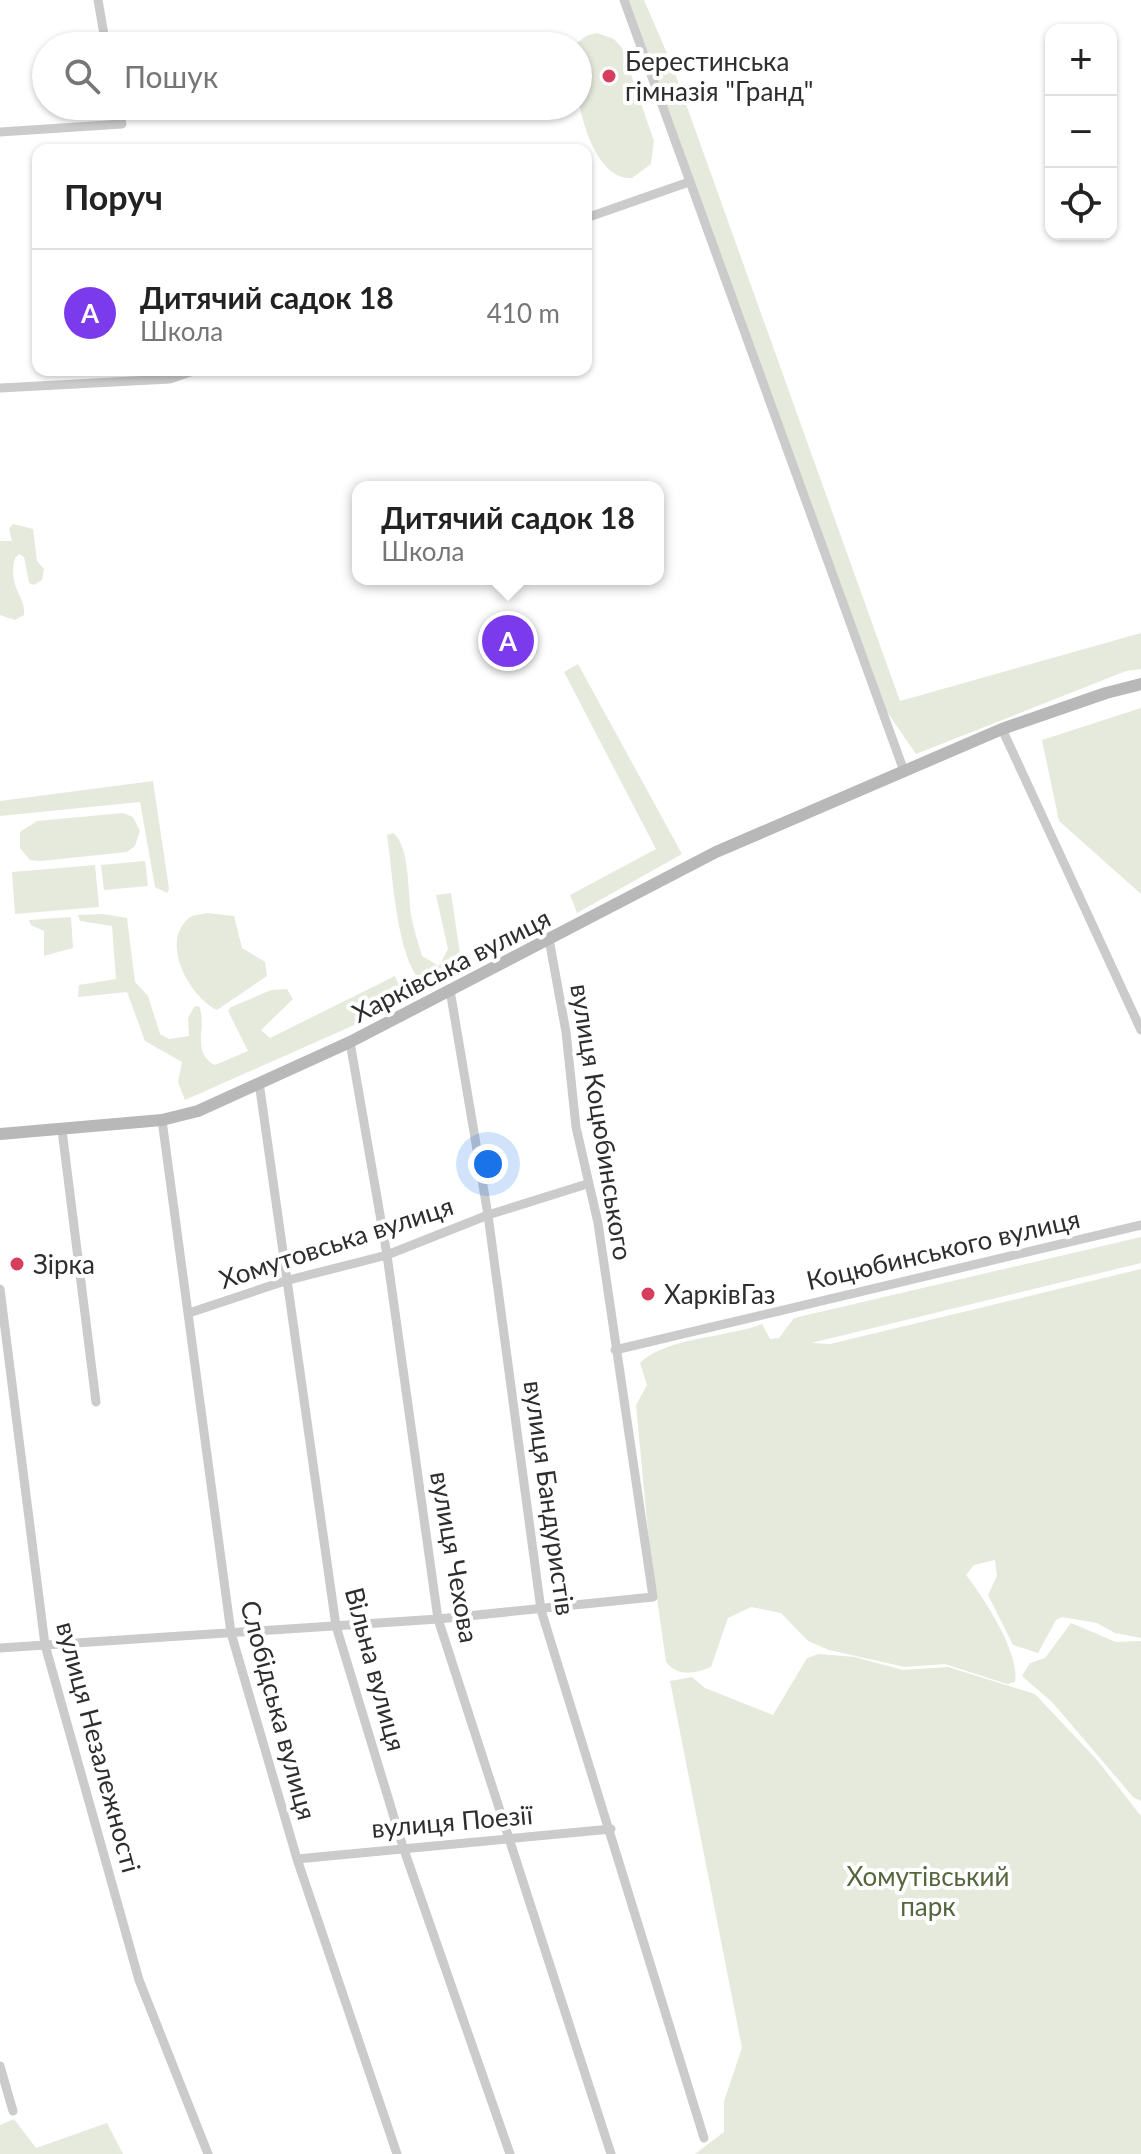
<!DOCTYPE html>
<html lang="uk">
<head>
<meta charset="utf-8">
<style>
  body { margin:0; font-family:Lato,sans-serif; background:#f6f6f6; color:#222 }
  .controls { position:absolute; right:24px; top:24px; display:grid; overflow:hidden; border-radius:16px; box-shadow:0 2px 6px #0004 }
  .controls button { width:72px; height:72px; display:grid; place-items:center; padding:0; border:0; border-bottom:2px solid #e0e0e0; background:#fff; color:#222; font:40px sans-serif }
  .you { position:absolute; left:488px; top:1164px; width:28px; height:28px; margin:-20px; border:6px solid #fff; border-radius:50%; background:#1a73e8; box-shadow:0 0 0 12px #1a73e833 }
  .badge { display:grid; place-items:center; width:52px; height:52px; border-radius:50%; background:#7c3aed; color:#fff; font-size:26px; font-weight:700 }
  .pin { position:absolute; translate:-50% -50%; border:4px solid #fff; box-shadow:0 2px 8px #0006 }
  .popup { position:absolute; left:352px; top:481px; width:312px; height:104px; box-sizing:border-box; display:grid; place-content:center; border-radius:16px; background:#fff; filter:drop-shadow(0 2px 6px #0005); font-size:26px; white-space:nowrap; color:#767676 }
  .popup b { font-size:30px; color:#222 }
  .popup::after { content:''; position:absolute; left:50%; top:100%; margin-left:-16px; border:16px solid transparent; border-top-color:#fff }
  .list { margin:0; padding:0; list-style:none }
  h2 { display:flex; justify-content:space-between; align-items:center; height:104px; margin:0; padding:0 32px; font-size:34px }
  h2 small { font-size:26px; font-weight:400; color:#767676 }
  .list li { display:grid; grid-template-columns:52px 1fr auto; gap:24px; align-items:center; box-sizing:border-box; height:128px; padding:0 32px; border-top:2px solid #e0e0e0 }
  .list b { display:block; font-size:30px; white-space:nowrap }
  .list p { margin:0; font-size:26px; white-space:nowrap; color:#767676 }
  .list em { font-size:26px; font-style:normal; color:#767676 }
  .icon { flex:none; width:44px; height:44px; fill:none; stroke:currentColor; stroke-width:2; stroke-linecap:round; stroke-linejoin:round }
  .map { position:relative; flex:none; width:1141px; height:2154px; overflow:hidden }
  .search { position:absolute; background:#fff; box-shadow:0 2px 6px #0004; left:32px; top:32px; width:560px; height:88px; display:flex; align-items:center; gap:20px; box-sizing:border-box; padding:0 28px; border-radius:44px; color:#767676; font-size:30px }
  .panel { position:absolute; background:#fff; box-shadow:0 2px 6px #0004; left:32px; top:144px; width:560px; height:232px; border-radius:16px }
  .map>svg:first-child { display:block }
</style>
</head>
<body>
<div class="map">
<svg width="1141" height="2154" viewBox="0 0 1141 2154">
  <rect width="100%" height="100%" fill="#fff"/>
  <path fill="#e5eadc" d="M624,0h20l28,65 228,636 241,-68v36l-15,2 -210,83 -33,-48z
    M597,33l17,6 8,9 32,93 -3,23 -19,14c-34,2 -50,-54 -54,-82 -2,-16 0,-34 0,-50h-5l13,-10z
    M13,524l20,5 4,32 7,8 -2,11 -8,5 -5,-2 -5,-26 -5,-3 -4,4c-8,29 11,38 9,57l-9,5 -15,-5v-74h12l-3,-12z
    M578,664l104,190 -105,59 -7,-18 86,-46 -92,-177z
    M1141,708v186l-82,-73 -17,-81z
    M153,781l16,108 -2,4 -12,-6 -15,-85 -140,14v-15z
    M123,813l10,4 7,14 -5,15 -8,6 -86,9 -11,-1 -10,-12v-16l17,-11z
    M393,833c18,13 14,64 19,86 2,13 7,25 10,37l17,10 9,-17 -12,-54 15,-2 11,74 -38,18c-28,-25 -31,-111 -37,-150z
    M145,861l3,25 -44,4 -3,-25z
    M95,865l4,42 -84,7 -3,-42z
    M207,913l27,3 8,32 23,14 2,14 -50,34c-27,-13 -58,-67 -28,-92 5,-4 12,-3 18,-5z
    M103,914l24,4 8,64 13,14 12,38 9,5 20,-3 -1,-18 6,-11 5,-1c9,20 -9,46 16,59l33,-14 -20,-40 3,-4 40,-17 16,-1 6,10 -32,31 9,8 125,-62 11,26 -221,98 -7,-18 4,-20 -37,-21 -18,-49 -49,5 1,-12 37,-6 -4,-53 -32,-5 -2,-6z
    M71,917l2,31 -29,8v-25l-13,-6 -2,-5z
    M1141,1237v26l-330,80 19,1 311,-75v369l-26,-5 -18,-10 -35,-6 -6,3 -18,33 -25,-8 -25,-50 9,-19 -2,-16 -21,5 -8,10c18,23 54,78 49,107l-8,2 -62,-20 -40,3 -76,-17 -21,-9 -27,-28 -30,-6 -23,11 -17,49c-17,7 -33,10 -45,-5l-17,-120 -13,-137 11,-20 -7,-22c26,-26 86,-25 122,-39l8,15 9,-1 15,-20z
    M1071,1623l45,19 25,-1v160l-7,-3 -82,-96 -30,-26 8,-13 15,-5z
    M819,1654l36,3 48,13 45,-3 87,27 62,66 44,56v338h-446l29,-22v-31l18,-53 -72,-367 22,-4 13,11 68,27 34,-57z
    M14,2119l22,29 71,-25 16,31h-123v-29z"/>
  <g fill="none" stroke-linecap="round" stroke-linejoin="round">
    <path stroke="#cbcbcb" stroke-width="9" d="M98,0l8,46
      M624,0l280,771
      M0,132l122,-8 -4,-18
      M586,218l103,-36
      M0,388l170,-9 26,-9
      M1002,729l139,301
      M450,990l38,225 53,395 163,528
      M350,1042l37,213 51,364 173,535
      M259,1082l77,544 67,221 107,307
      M162,1120l69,513 66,226 100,295
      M62,1130l34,272
      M0,1289l45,356 94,335 69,174
      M189,1313l96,-32 102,-26 101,-40 99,-31
      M615,1350l526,-125
      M0,1648l438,-29 215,-22 -55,-374 -22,-96 -10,-95 -17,-93
      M297,1859l314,-30
      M0,2066l13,45"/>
    <path stroke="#b8b8b8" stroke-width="12" d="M0,1134l162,-14 36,-9 152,-69 366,-190 286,-123 104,-36 35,-9"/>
  </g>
  <g fill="#d73e5d" stroke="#fff" stroke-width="3">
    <circle cx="609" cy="76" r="8"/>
    <circle cx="17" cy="1264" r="8"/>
    <circle cx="648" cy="1294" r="8"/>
  </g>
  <g text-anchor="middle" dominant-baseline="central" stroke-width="8" stroke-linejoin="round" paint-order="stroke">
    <g font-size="26" fill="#2e2e2e" stroke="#fff" text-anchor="start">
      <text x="625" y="61">Берестинська<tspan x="625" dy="30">гімназія "Гранд"</tspan></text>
      <text x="33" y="1264">Зірка</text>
      <text x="664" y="1294">ХарківГаз</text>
    </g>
    <g font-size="26" fill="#2e2e2e" stroke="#fff">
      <text transform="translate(451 965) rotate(-27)">Харківська вулиця</text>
      <text transform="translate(602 1122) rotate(81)">вулиця Коцюбинського</text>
      <text transform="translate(336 1242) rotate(-18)">Хомутовська вулиця</text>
      <text transform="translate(943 1249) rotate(-13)">Коцюбинського вулиця</text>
      <text transform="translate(550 1498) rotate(82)">вулиця Бандуристів</text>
      <text transform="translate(455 1557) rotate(80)">вулиця Чехова</text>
      <text transform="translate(376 1669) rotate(75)">Вільна вулиця</text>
      <text transform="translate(279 1710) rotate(75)">Слобідська вулиця</text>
      <text transform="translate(99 1747) rotate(75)">вулиця Незалежності</text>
      <text transform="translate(452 1821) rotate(-5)">вулиця Поезії</text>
    </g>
    <g font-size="26" fill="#56663f" stroke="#fff">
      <text x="928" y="1876">Хомутівський<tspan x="928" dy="30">парк</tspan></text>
    </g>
  </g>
</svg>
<div class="controls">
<button>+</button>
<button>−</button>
<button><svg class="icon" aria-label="locate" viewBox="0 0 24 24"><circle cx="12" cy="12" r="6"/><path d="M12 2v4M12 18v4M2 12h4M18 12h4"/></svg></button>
</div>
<div class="you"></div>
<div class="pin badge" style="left:508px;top:641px">A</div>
<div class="popup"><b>Дитячий садок 18</b>Школа</div>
<div class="search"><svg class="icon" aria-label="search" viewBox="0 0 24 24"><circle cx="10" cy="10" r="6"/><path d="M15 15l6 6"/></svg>Пошук</div>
<section class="panel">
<h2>Поруч<small></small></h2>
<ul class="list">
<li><span class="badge">A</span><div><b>Дитячий садок 18</b><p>Школа</p></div><em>410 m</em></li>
</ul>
</section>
</div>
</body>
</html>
